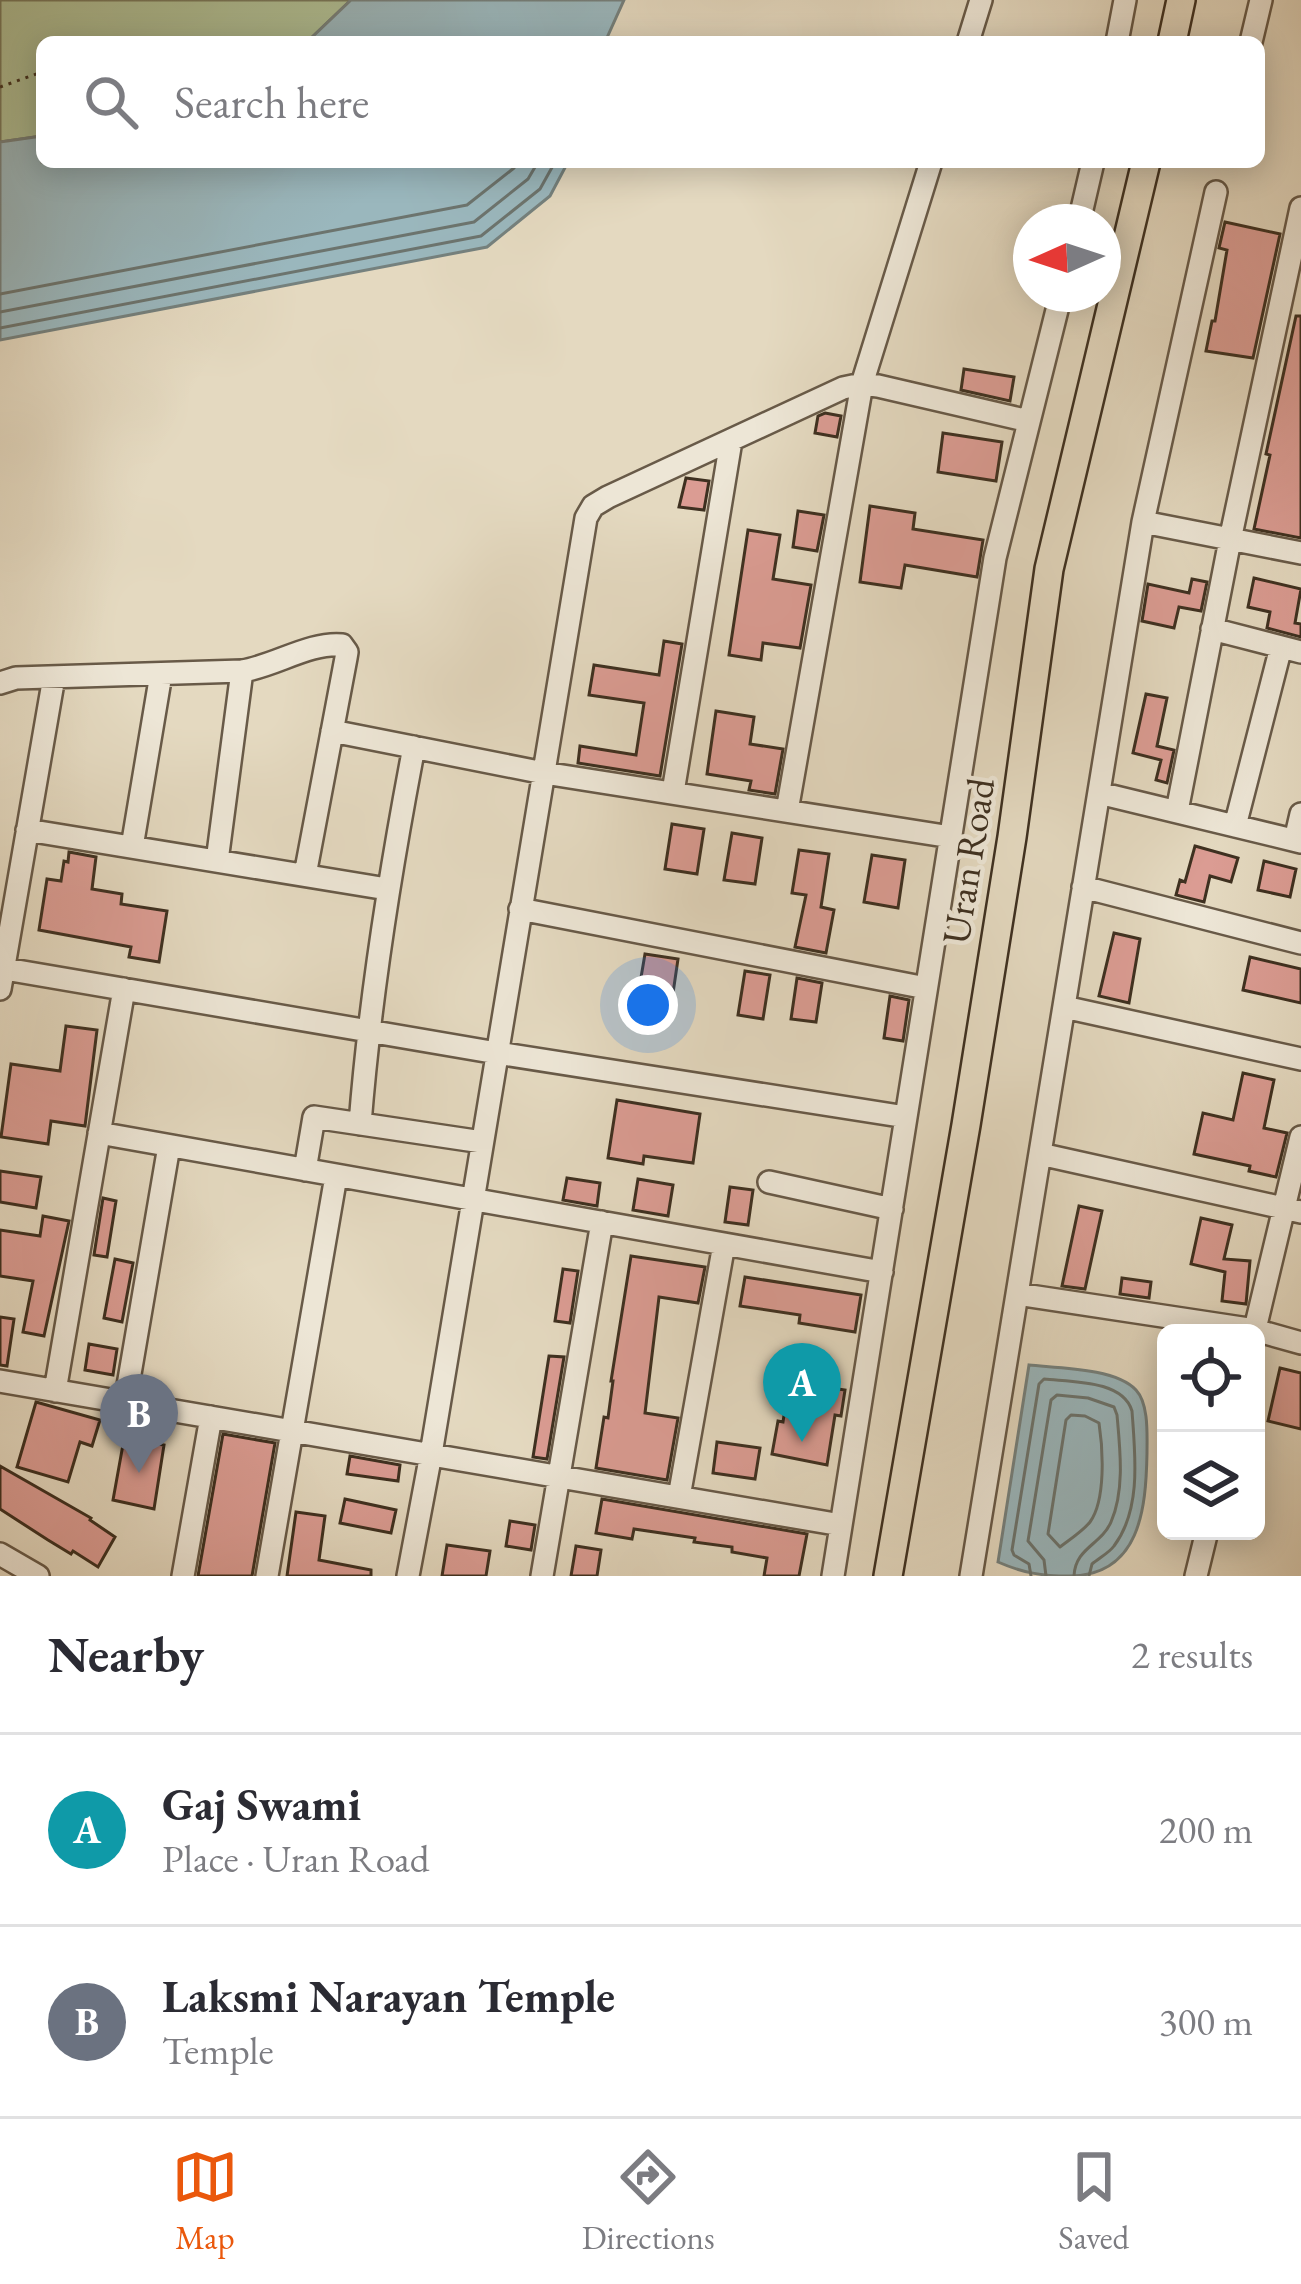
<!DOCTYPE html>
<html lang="en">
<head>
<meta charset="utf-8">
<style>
  body { margin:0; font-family:"EB Garamond",serif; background:#f7f7f7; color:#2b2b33 }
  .controls { position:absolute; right:36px; bottom:36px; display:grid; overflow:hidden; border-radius:18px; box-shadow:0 6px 30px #0003 }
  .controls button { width:108px; height:108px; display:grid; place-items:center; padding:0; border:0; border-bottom:3px solid #e1e1e2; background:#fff; color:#2b2b33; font:60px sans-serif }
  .compass { position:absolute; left:1013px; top:204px; width:108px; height:108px; border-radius:50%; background:#fff; box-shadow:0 6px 30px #0003; rotate:267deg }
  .you { position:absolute; left:648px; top:1005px; width:42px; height:42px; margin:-30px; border:9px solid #fff; border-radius:50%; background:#1a73e8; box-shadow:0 0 0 18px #1a73e833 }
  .badge { display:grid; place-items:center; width:78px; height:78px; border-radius:50%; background:#ea580c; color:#fff; font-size:39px; font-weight:700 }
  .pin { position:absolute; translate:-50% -99px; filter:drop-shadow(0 3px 6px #0008) }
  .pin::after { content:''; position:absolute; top:63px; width:42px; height:36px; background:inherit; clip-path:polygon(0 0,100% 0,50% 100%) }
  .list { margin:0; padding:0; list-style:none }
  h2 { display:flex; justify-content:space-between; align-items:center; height:156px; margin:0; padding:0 48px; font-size:51px }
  h2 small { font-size:39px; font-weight:400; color:#7c7c81 }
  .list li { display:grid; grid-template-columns:78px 1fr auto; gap:36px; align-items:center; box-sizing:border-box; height:192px; padding:0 48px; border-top:3px solid #e1e1e2 }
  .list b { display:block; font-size:45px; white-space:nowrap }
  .list p { margin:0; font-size:39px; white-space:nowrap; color:#7c7c81 }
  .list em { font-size:39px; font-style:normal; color:#7c7c81 }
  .icon { flex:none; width:66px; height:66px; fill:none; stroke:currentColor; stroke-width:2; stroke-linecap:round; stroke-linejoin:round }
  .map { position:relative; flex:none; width:1301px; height:1576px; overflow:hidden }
  .search { position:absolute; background:#fff; box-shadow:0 6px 30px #0003; left:36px; right:36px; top:36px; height:132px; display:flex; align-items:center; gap:30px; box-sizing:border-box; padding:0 42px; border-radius:18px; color:#7c7c81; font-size:45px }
  .sheet { height:540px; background:#fff }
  nav { display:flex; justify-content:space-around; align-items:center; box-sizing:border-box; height:168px; border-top:3px solid #e1e1e2; background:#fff; font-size:33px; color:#7c7c81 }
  nav a { display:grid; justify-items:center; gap:6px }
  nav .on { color:#ea580c }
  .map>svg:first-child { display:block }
</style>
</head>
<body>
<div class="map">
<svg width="1301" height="1576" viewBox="0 0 1301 1576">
  <rect width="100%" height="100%" fill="#e4d9c0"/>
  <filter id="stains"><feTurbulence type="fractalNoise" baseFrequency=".00167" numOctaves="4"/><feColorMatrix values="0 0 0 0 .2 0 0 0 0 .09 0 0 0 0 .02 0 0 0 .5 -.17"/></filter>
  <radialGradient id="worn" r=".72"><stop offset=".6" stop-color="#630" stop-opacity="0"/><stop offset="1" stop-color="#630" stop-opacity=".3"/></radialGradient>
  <path fill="#aec097" stroke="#76785c" stroke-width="3" d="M0,0h351l-44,42h-265v94l-42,6z"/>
  <path fill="#9ab7bd" stroke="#75817e" stroke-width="3" d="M351,0h273l-19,42h-298z
    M42,136v26h526l-18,34 -63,51 -487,93v-198z
    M1029,1365c29,3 87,3 107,25 13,14 11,45 11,63 -1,56 -7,123 -78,123 -27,0 -46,-3 -71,-14z"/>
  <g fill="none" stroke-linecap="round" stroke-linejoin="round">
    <path stroke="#6c746e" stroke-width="3" d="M0,294l467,-89 47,-37 3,-6
      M0,312l474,-90 54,-43 10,-17
      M0,328l481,-92 59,-47 15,-27
      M1071,1415l14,1 14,7c4,26 7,77 -9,99 -7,9 -21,18 -30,25l-12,-13 18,-114z
      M1031,1576l-2,-12 -15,-9 -2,-5 27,-166 5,-5c28,3 79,1 88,32 3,43 10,98 -18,135 -5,7 -15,12 -22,18l-3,12
      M1046,1576l-2,-16 -16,-19 23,-141 6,-5 31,3 26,9 3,8c3,34 8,75 -6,107 -10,23 -36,26 -37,54"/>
  </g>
  <path fill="#db9c93" stroke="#3e3020" stroke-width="3" d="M1225,222l55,12 -27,124 -47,-7 6,-30h3l12,-71 -8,-2z
    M1296,316h5v222l-47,-9 16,-74 -4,-1z
    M964,369l50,8 -4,24 -49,-11z
    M825,413l16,3 -4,21 -22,-4 3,-17z
    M943,433l59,9 -6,39 -58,-9z
    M686,478l23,3 -5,29 -25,-3z
    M870,506l45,7 -2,16 70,11 -6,37 -72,-12 -4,23 -41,-6z
    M798,511l26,4 -7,36 -24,-4z
    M748,530l32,5 -7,44 38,6 -11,63 -37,-5 -2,17 -32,-5z
    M1254,578l47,11 -6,34 6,1v13l-34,-9 3,-16 -22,-5z
    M1192,579l15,3 -6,29 -22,-4 -5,21 -32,-7 6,-37 41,9z
    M664,641l18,3 -22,132 -82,-13 2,-17 56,9 8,-52 -55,-8 5,-30 65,10z
    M1146,694l21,4 -10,48 17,4 -7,33 -11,-3 5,-20 -28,-7z
    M716,711l38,6 -4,27 33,5 -8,45 -26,-4 2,-9 -44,-7z
    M672,824l32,5 -7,45 -32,-5z
    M732,833l30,5 -7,46 -31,-4z
    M1195,846l43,12 -7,24 -21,-6 -6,26 -28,-7 4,-15 5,2z
    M799,850l30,4 -8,53 13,3 -8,43 -31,-6 11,-52 -14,-2z
    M69,852l27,5 -4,32 30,5 -1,10 46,7 -8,51 -30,-5 2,-10 -92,-17 8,-51 14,2 3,-20 4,1z
    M872,855l33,5 -7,48 -34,-6z
    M1264,861l32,8 -6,28 -32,-7z
    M1114,933l26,6 -11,64 -30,-7z
    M645,954l33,5 -6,41 -34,-5z
    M1250,957l51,12v34l-58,-13z
    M745,971l25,4 -7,44 -25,-4z
    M797,978l25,5 -6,39 -25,-3z
    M890,996l19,4 -6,41 -19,-3z
    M66,1026l31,4 -12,96 -34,-5 -3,23 -47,-7 10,-73 49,7z
    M1243,1073l31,7 -10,48 23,5 -11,44 -27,-6 1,-5 -56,-12 9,-41 30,7z
    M617,1100l83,14 -7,49 -49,-7 -1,8 -35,-6z
    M0,1171l41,6 -5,31 -36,-6z
    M567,1178l33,5 -3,23 -34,-6z
    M638,1179l35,6 -5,31 -35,-6z
    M730,1187l23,3 -5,35 -23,-3z
    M103,1198l13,3 -9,56 -13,-2z
    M1079,1206l23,5 -17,78 -23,-3z
    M43,1216l26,5 -25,115 -21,-4 10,-51 -33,-5v-46l40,6z
    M1201,1218l31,7 -8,34 26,2 -4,43 -24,-3 3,-29 -34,-8z
    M631,1256l74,11 -7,36 -39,-6 -14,116 33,5 -11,62 -71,-12 8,-51 4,1 5,-37h-2z
    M115,1259l18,4 -11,59 -18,-4z
    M563,1269l15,2 -8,52 -15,-2z
    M745,1277l116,18 -6,37 -56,-9 1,-8 -60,-9z
    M1122,1278l29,4 -2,16 -29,-4z
    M0,1317l14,2 -7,47 -7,-1z
    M89,1344l28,5 -4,26 -28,-5z
    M549,1356l15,1 -17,102 -14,-2z
    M1280,1368l21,5v56l-33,-8z
    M789,1382l56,8 -4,26 -6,-1 -8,50 -55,-11 6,-33 5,1z
    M36,1402l64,18 -8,26 -12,-4 -12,40 -51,-15z
    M223,1434l52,9 -23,133h-54z
    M124,1439l40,6 -10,64 -41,-9z
    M717,1442l43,6 -5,31 -42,-6z
    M350,1456l50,9 -2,16 -51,-7z
    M0,1466l91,52 -1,2 25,17 -17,30 -25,-16 -2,3 -23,-14 -48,-31z
    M345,1499l51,11 -5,23 -51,-10z
    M602,1499l205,35 -8,42h-35l3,-18 -35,-6v-5l-38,-5 1,-4 -61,-9 -2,10 -36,-6z
    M296,1512l29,4 -6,44 52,10v6h-84z
    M510,1521l25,4 -4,25 -25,-4z
    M447,1545l43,6 -4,25h-44z
    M576,1546l25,4 -4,26h-26z"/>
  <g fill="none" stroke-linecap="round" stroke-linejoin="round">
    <g stroke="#685a48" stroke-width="26">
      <path id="minor" d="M968,42l13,-42
        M1117,42l8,-42
        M1251,42l10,-42
        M1079,222l14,-60
        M1143,522l158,31
        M1212,629l89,23
        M0,683l16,-5 226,-7c33,-5 67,-29 100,-26l5,7 -1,6 -41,217
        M332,731l212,42 407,64
        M673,792l58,-351
        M1099,793l202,49
        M787,811l75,-427 69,-222
        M1177,811l53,-271 71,-332
        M1235,826l46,-179
        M27,830l360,59
        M1295,840l6,-26
        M132,847l29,-173
        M217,861l25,-190
        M1083,887l218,56
        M520,909l406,79
        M0,968l497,85 409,64
        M0,989l54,-312
        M1064,1007l237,52
        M360,1124c10,-128 30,-252 54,-377
        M99,1133l783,139
        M1040,1154l261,58
        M305,1170l9,-53 168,25
        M769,1182l123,27
        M1017,1294l238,36 46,13
        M1254,1333l47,-196
        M0,1381l841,144
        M55,1391l69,-402
        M125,1403l44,-257
        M679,1497l45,-253
        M0,1554l38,22
        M183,1576l28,-159
        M267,1576l69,-400
        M408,1576l23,-122 155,-936 7,-12 15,-9 235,-109 19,-4 16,2 151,35
        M542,1576l60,-354
        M833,1576l162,-1018 66,-264
        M971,1576l172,-1054 73,-330
        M1196,1576l11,-45"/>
    </g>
    <g stroke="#3e3020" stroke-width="32">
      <path id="major" d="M1172,42l9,-42
        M888,1576l78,-451 46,-288 37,-268 97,-407"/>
    </g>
    <path stroke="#3e3020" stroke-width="3" stroke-dasharray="3 6" stroke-linecap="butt" d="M0,87l42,-15"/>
    <use href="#minor" stroke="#ede6d6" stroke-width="21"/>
    <use href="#major" stroke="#e4d9c0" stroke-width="27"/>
  </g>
  <g text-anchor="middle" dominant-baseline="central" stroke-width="9" stroke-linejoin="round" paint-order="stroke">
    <g font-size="39" fill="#3e3020" stroke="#ede6d6">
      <text transform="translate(968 861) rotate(-81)">Uran Road</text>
    </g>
  </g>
  <rect width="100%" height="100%" filter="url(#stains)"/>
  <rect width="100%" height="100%" fill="url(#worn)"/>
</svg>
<div class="controls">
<button><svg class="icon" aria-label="locate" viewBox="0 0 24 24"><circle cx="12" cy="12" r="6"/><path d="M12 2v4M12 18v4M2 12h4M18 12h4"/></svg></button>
<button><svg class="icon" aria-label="layers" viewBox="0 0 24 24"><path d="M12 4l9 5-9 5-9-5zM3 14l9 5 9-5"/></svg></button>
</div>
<svg class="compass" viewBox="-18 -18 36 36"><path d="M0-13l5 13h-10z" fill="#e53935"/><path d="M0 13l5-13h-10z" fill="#7c7c81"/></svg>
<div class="you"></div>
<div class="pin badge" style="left:802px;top:1442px;background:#0f9aa8">A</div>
<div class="pin badge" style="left:139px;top:1473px;background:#6b7280">B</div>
<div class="search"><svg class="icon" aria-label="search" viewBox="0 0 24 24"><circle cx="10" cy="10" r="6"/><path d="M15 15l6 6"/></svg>Search here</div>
</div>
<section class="sheet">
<h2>Nearby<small>2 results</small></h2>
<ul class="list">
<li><span class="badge" style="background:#0f9aa8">A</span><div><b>Gaj Swami</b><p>Place · Uran Road</p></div><em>200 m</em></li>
<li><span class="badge" style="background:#6b7280">B</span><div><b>Laksmi Narayan Temple</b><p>Temple</p></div><em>300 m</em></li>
</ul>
</section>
<nav>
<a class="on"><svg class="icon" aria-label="map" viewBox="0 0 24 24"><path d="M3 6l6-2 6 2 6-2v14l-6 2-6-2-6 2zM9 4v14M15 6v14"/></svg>Map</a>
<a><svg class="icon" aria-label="directions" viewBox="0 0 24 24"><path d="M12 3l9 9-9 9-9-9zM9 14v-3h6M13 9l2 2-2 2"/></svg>Directions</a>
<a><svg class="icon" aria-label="saved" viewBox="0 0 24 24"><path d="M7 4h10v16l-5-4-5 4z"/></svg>Saved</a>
</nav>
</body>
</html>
